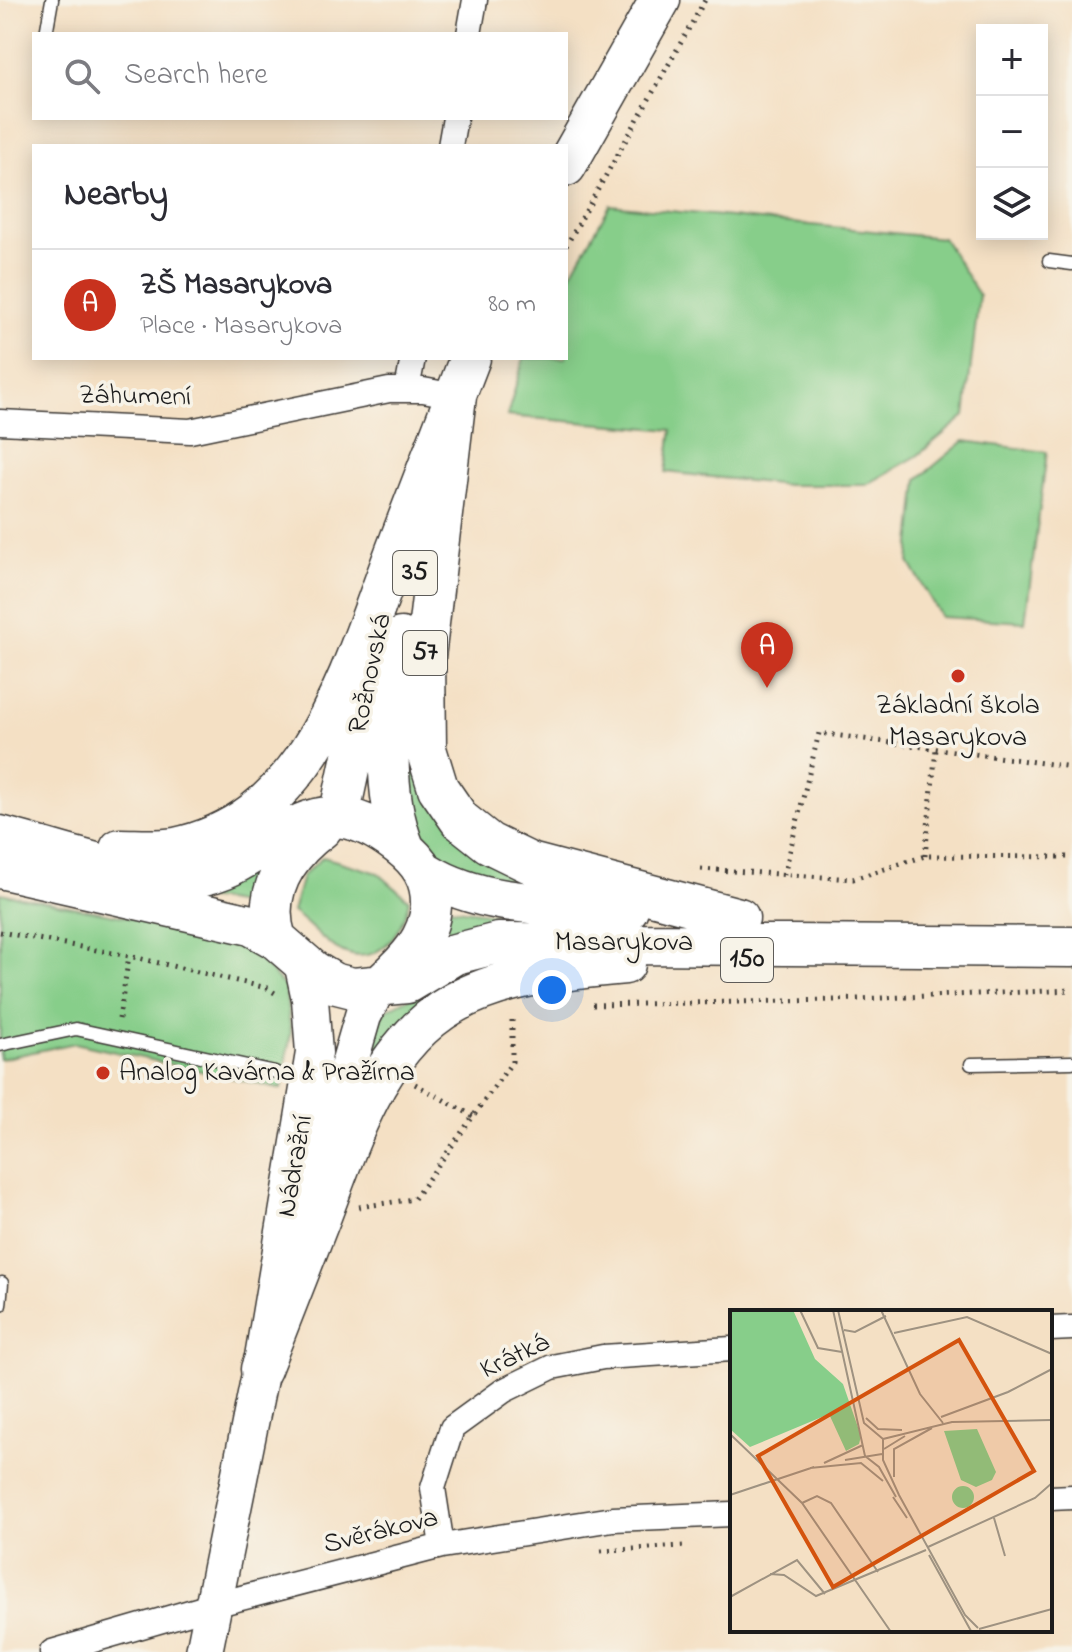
<!DOCTYPE html>
<html lang="en">
<head>
<meta charset="utf-8">
<style>
  body { margin:0; font-family:"Indie Flower",sans-serif; background:#f2f2f3; color:#2b2b33 }
  .controls { position:absolute; right:24px; top:24px; display:grid; overflow:hidden; border-radius:0px; box-shadow:0 4px 20px #0003 }
  .controls button { width:72px; height:72px; display:grid; place-items:center; padding:0; border:0; border-bottom:2px solid #e1e1e2; background:#fff; color:#2b2b33; font:40px sans-serif }
  .you { position:absolute; left:552px; top:990px; width:28px; height:28px; margin:-20px; border:6px solid #fff; border-radius:50%; background:#1a73e8; box-shadow:0 0 0 12px #1a73e833 }
  .badge { display:grid; place-items:center; width:52px; height:52px; border-radius:50%; background:#c8321e; color:#fff; font-size:26px; font-weight:700 }
  .pin { position:absolute; translate:-50% -66px; filter:drop-shadow(0 2px 4px #0008) }
  .pin::after { content:''; position:absolute; top:42px; width:28px; height:24px; background:inherit; clip-path:polygon(0 0,100% 0,50% 100%) }
  .list { margin:0; padding:0; list-style:none }
  h2 { display:flex; justify-content:space-between; align-items:center; height:104px; margin:0; padding:0 32px; font-size:34px }
  h2 small { font-size:26px; font-weight:400; color:#7c7c81 }
  .list li { display:grid; grid-template-columns:52px 1fr auto; gap:24px; align-items:center; box-sizing:border-box; height:112px; padding:0 32px; border-top:2px solid #e1e1e2 }
  .list b { display:block; font-size:30px; white-space:nowrap }
  .list p { margin:0; font-size:26px; white-space:nowrap; color:#7c7c81 }
  .list em { font-size:26px; font-style:normal; color:#7c7c81 }
  .icon { flex:none; width:44px; height:44px; fill:none; stroke:currentColor; stroke-width:2; stroke-linecap:round; stroke-linejoin:round }
  .map { position:relative; flex:none; width:1072px; height:1652px; overflow:hidden }
  .search { position:absolute; background:#fff; box-shadow:0 4px 20px #0003; left:32px; top:32px; width:536px; height:88px; display:flex; align-items:center; gap:20px; box-sizing:border-box; padding:0 28px; border-radius:0px; color:#7c7c81; font-size:30px }
  .panel { position:absolute; background:#fff; box-shadow:0 4px 20px #0003; left:32px; top:144px; width:536px; height:216px; border-radius:0px }
  .map>svg:first-child { display:block }
</style>
</head>
<body>
<div class="map">
<svg width="1072" height="1652" viewBox="0 0 1072 1652">
  <rect width="100%" height="100%" fill="#f7f3e8"/>
  <filter id="ink" filterUnits="userSpaceOnUse"><feTurbulence type="fractalNoise" baseFrequency=".0125" numOctaves="2"/><feDisplacementMap in="SourceGraphic" scale="16" xChannelSelector="R" yChannelSelector="G"/><feConvolveMatrix kernelMatrix="1 2 1 2 8 2 1 2 1" color-interpolation-filters="sRGB"/></filter>
  <filter id="wash" filterUnits="userSpaceOnUse"><feTurbulence type="fractalNoise" baseFrequency=".006" numOctaves="4" result="noise"/><feDisplacementMap in="SourceGraphic" scale="32" xChannelSelector="R" yChannelSelector="G"/><feGaussianBlur stdDeviation="1.8" result="paint"/><feColorMatrix in="noise" values="0 0 0 0 0 0 0 0 0 0 0 0 0 0 0 0 0 1.4 0 .05"/><feComposite in="paint" operator="in"/></filter>
  <g filter="url(#wash)">
    <rect width="100%" height="100%" fill="#f4e0c4"/>
    <path fill="#87ce8a" stroke="#527553" stroke-width="2" d="M610,205l333,33 36,57 -14,121 -48,40 -51,29h-79l-121,-13 6,-42 -165,-14 17,-58h42v-75z
      M964,441l83,11 -22,170 -84,-5 -32,-55 9,-83z
      M419,761l99,110 -3,14c-90,-17 -94,-41 -113,-123z
      M323,857l55,16 31,27c-6,32 -31,69 -68,51 -18,-9 -32,-28 -49,-39l10,-36z
      M267,863l-9,43 -80,-12z
      M0,893l241,46 44,48 6,46 -10,56 -206,-46 -75,16z
      M450,908l59,8 -1,14 -66,16z
      M490,956l22,11 -135,93 -11,-5 18,-44z"/>
  </g>
  <g filter="url(#ink)">
    <g fill="none" stroke-linecap="round" stroke-linejoin="round">
      <g stroke="#3c3935" stroke-width="15">
        <path id="lane" d="M46,34l6,-34
          M1049,261l23,3
          M0,1045l76,-16 199,43
          M971,1064l101,-2
          M0,1305l2,-22"/>
      </g>
      <g stroke="#3c3935" stroke-width="27">
        <path id="street" d="M469,34l6,-34
          M450,146l5,-28
          M407,389l6,-31
          M0,422l190,9 199,-41h34l33,6
          M1050,1329l22,-1
          M1050,1498l22,-1
          M442,1546l-9,-58 19,-60 51,-37 49,-24 51,-10 129,-8
          M52,1652l162,-47 228,-59 171,-27 119,-5"/>
      </g>
      <g stroke="#3c3935" stroke-width="39">
        <path id="secondary" d="M310,1199l53,-183 15,-29
          M204,1652l57,-283 53,-316 -4,-54 -8,-37"/>
      </g>
      <g stroke="#3c3935" stroke-width="43">
        <path id="primary" d="M566,166l94,-166
          M456,396l-31,261 1,92 12,39 22,32 29,23 41,20 209,55
          M394,563l6,-23 70,-182
          M401,638c-11,68 -23,147 4,212
          M339,817l34,-160
          M0,836c56,15 114,36 172,41 97,8 123,-113 227,-32 21,16 33,34 32,61 -2,33 -24,55 -47,76
          M120,849c17,0 37,2 55,-1 143,-29 179,-191 225,-308
          M0,868l251,57 25,14 37,32 20,12 20,5 54,-5 48,-29 43,-11 574,4
          M427,873c58,36 135,31 201,36
          M276,939c-15,-46 10,-84 46,-111
          M261,1369c19,-49 38,-98 58,-148 30,-77 57,-174 135,-218 50,-28 115,-34 171,-39"/>
      </g>
      <path stroke="#3c3935" stroke-width="5" stroke-dasharray="2 6" stroke-linecap="butt" d="M566,246l139,-246
        M925,856l11,-107
        M701,869l152,10 72,-23 147,1
        M784,875l35,-142 253,34
        M0,932l129,24 138,32 8,5
        M593,1005l241,-5 238,-10
        M119,1019l10,-63
        M415,1084l58,32
        M359,1207l55,-8 98,-137v-46
        M601,1551l82,-5"/>
      <use href="#lane" stroke="#fff" stroke-width="12"/>
      <use href="#street" stroke="#fff" stroke-width="24"/>
      <use href="#secondary" stroke="#fff" stroke-width="36"/>
      <use href="#primary" stroke="#fff" stroke-width="40"/>
    </g>
  </g>
  <g fill="#c8321e" stroke="#f7f3e8" stroke-width="3">
    <circle cx="958" cy="676" r="8"/>
    <circle cx="103" cy="1073" r="8"/>
  </g>
  <g text-anchor="middle" dominant-baseline="central" stroke-width="7" stroke-linejoin="round" paint-order="stroke">
    <g fill="#f7f3e8" stroke="#5e5c59" stroke-width="2">
      <rect x="393" y="551" width="44" height="44" rx="6"/>
      <rect x="403" y="631" width="44" height="44" rx="6"/>
      <rect x="721" y="938" width="52" height="44" rx="6"/>
    </g>
    <g font-size="26" font-weight="bold" fill="#1c1c1c">
      <text x="415" y="573">35</text>
      <text x="425" y="653">57</text>
      <text x="747" y="960">150</text>
    </g>
    <g font-size="28" fill="#1c1c1c" stroke="#f7f3e8">
      <text transform="translate(135 397) rotate(1)">Záhumení</text>
      <text transform="translate(371 674) rotate(-78)">Rožnovská</text>
      <text x="624" y="943">Masarykova</text>
      <text transform="translate(296 1166) rotate(-80)">Nádražní</text>
      <text transform="translate(515 1357) rotate(-25)">Krátká</text>
      <text transform="translate(381 1532) rotate(-14)">Svěrákova</text>
    </g>
    <g font-size="28" fill="#1c1c1c" stroke="#f7f3e8">
      <text x="958" y="706">Základní škola<tspan x="958" dy="32">Masarykova</tspan></text>
      <text x="119" y="1073" text-anchor="start">Analog Kavárna &amp; Pražírna</text>
    </g>
  </g>
  <g transform="translate(730 1310)">
    <rect width="322" height="322" fill="#f4e0c4"/>
    <path d="M0,0h63l22,49 28,25 18,52 -2,8 -13,7 -17,-37 -79,33 -20,-18zM247,119l19,43 -4,8 -16,7 -15,-7 -17,-49zM222 187a11 11 0 1 1 22 0a11 11 0 1 1-22 0Z" fill="#87ce8a"/>
    <path fill="none" stroke="#9e9281" stroke-width="2" d="M70,0l18,38 24,4M103,0l32,146M108,0l26,113 19,16M151,0l39,84 23,29M114,20l11,2 31,-16M164,23l73,-16 85,37M211,107l67,-25 44,-23M136,108l12,11 24,1M0,124l72,69 89,129M153,129v21l16,35 66,120 13,13M153,129l69,-17 100,-2M154,139l21,-13M135,146l14,11 17,30M115,150l37,-6M94,153l39,-18M80,158l51,-5 22,18M164,167v-28l38,-21M0,185l84,-28M163,187l14,21M72,193l15,-7 14,7 47,69M264,208l11,38M198,237l107,-49 17,-15M199,245l42,76M40,264l14,1 32,21 110,-46M0,287l67,-37 28,34M249,319l73,-20"/>
    <path fill="#d4530e" fill-opacity="0.15" stroke="#d4530e" stroke-width="4" d="M229,30l75,131 -201,116 -75,-131z"/>
    <rect width="322" height="322" fill="none" stroke="#1c1c1c" stroke-width="4"/>
  </g>
</svg>
<div class="controls">
<button>+</button>
<button>−</button>
<button><svg class="icon" aria-label="layers" viewBox="0 0 24 24"><path d="M12 4l9 5-9 5-9-5zM3 14l9 5 9-5"/></svg></button>
</div>
<div class="you"></div>
<div class="pin badge" style="left:767px;top:688px">A</div>
<div class="search"><svg class="icon" aria-label="search" viewBox="0 0 24 24"><circle cx="10" cy="10" r="6"/><path d="M15 15l6 6"/></svg>Search here</div>
<section class="panel">
<h2>Nearby<small></small></h2>
<ul class="list">
<li><span class="badge">A</span><div><b>ZŠ Masarykova</b><p>Place · Masarykova</p></div><em>80 m</em></li>
</ul>
</section>
</div>
</body>
</html>
